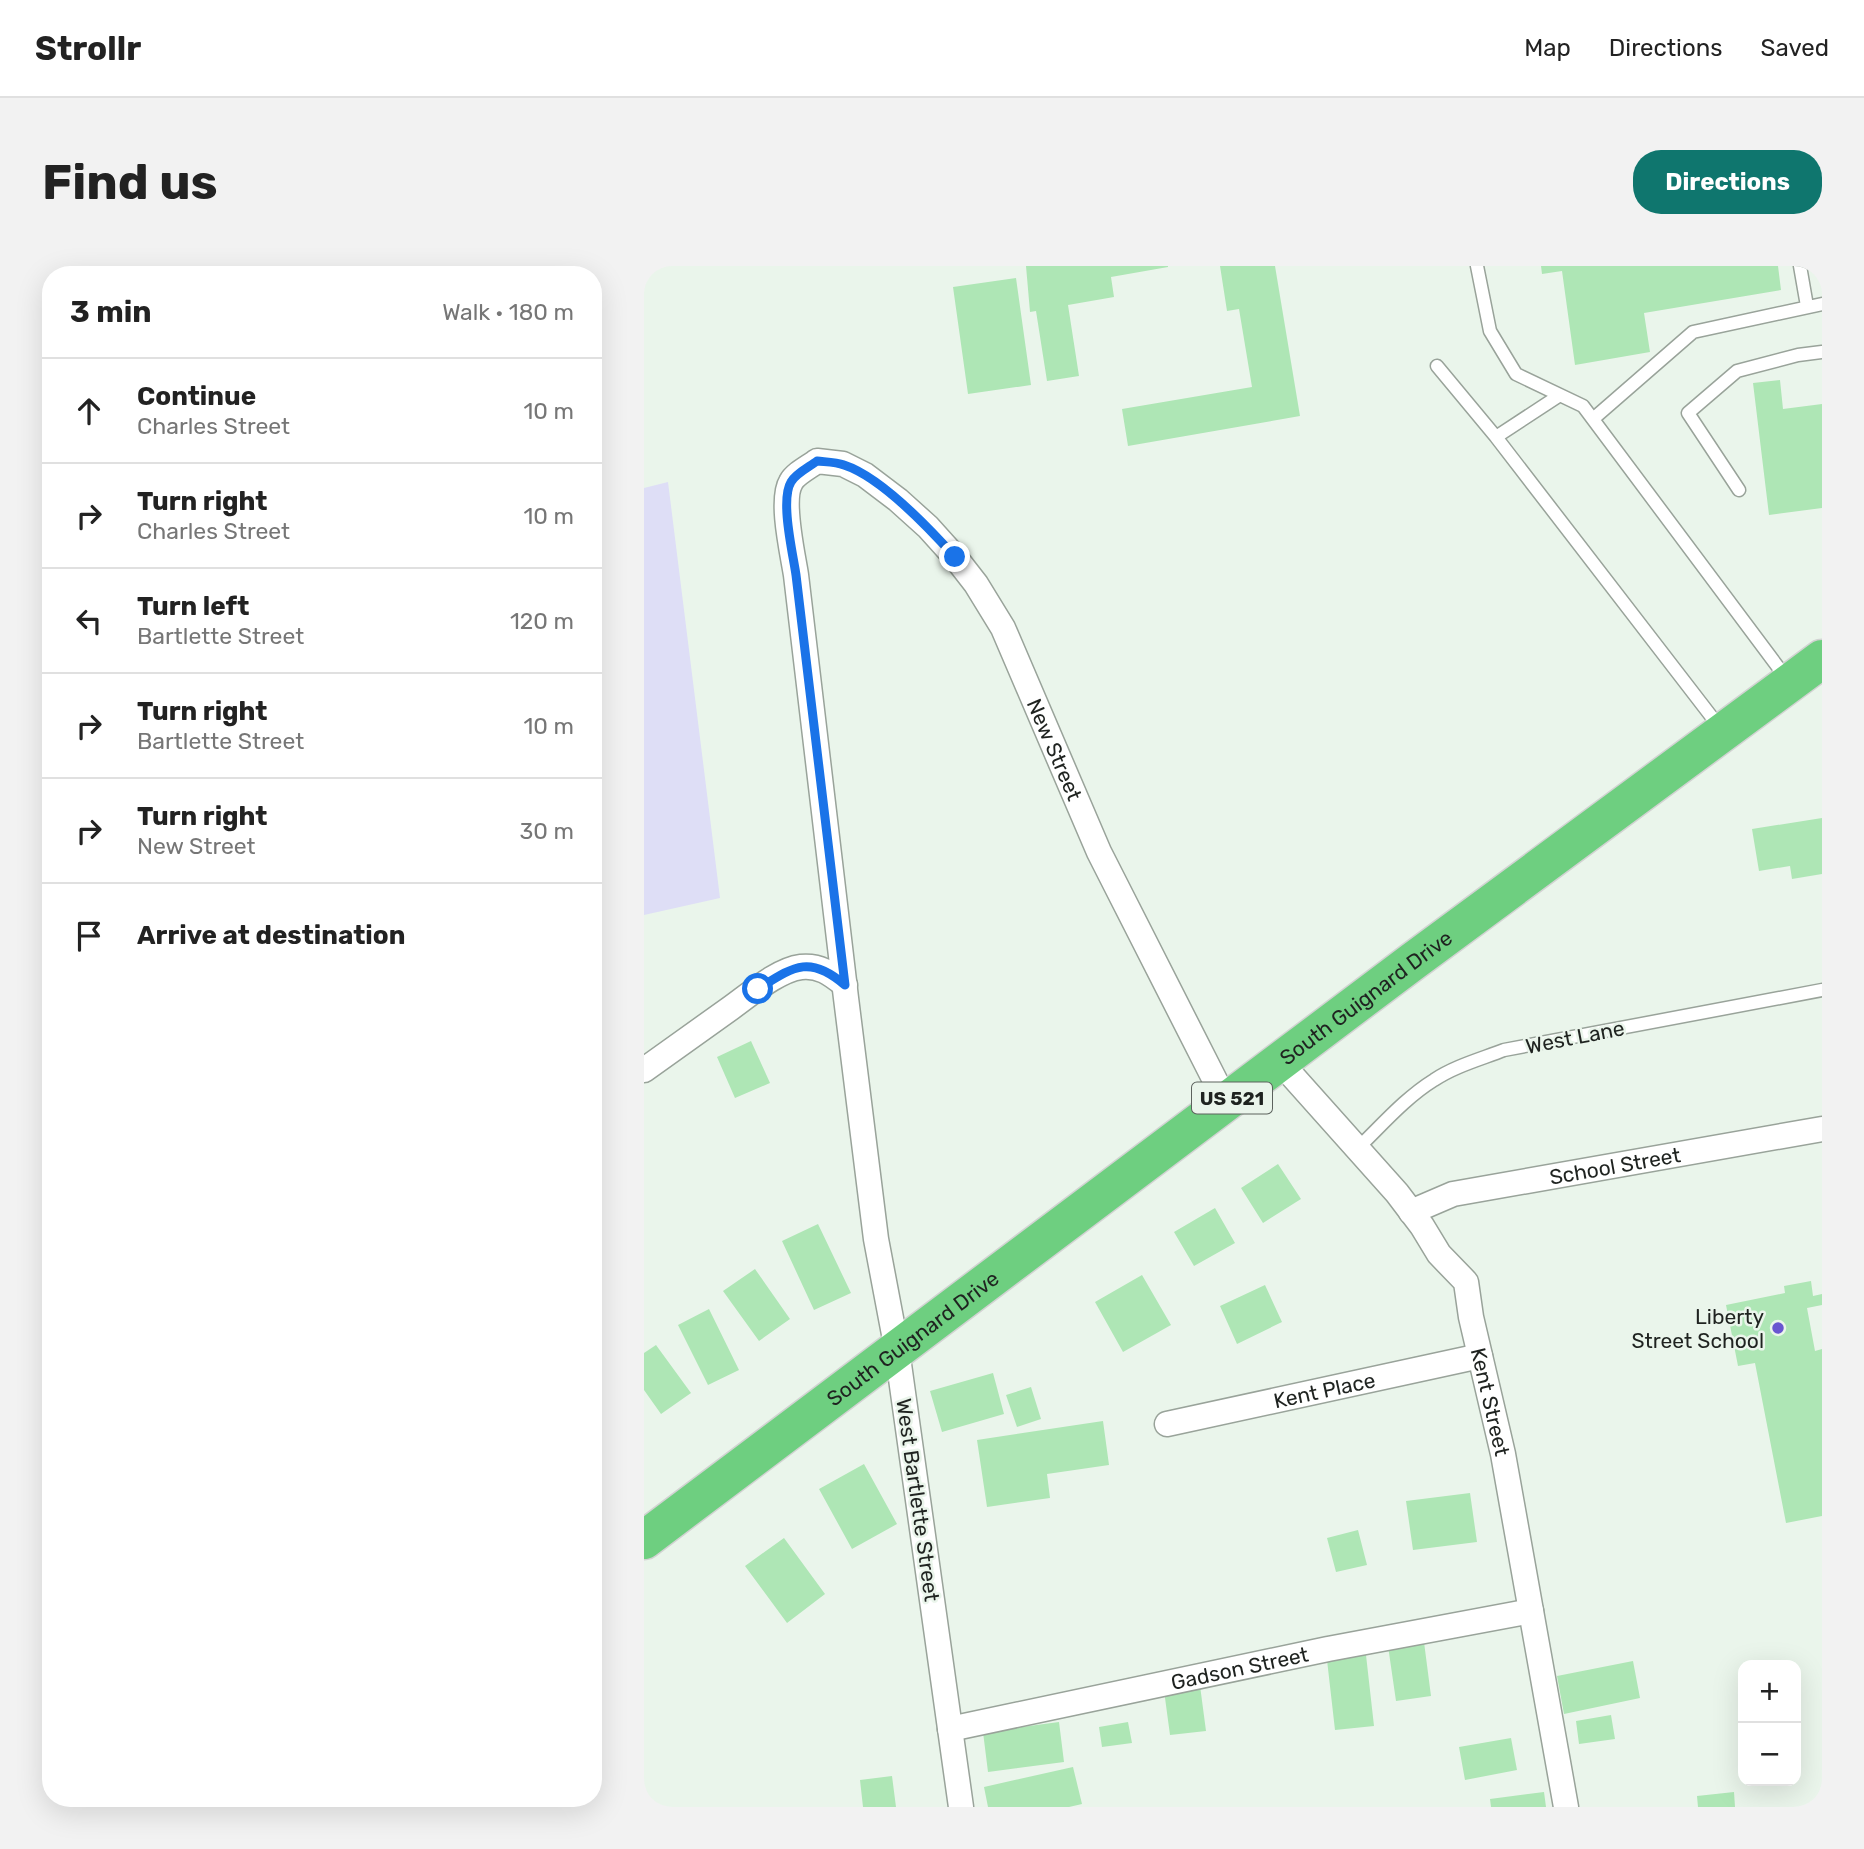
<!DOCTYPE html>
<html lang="en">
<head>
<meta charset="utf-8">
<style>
  body { margin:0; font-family:Rubik,sans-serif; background:#f2f2f2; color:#222 }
  .controls { position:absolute; right:21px; bottom:21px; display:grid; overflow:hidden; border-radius:14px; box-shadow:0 7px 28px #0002 }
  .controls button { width:63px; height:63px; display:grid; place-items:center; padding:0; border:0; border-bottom:2px solid #e0e0e0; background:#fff; color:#222; font:35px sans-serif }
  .stop { position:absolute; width:21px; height:21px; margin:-16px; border:5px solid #1a73e8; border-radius:50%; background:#fff }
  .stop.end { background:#1a73e8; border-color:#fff; box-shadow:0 2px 7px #0008 }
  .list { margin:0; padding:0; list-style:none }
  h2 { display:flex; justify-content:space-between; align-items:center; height:91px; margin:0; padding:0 28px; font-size:30px }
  h2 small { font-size:23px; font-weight:400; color:#767676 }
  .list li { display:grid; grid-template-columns:46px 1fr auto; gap:21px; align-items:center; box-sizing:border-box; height:105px; padding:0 28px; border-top:2px solid #e0e0e0 }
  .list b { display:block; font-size:26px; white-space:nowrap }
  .list p { margin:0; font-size:23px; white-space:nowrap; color:#767676 }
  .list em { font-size:23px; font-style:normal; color:#767676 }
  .icon { flex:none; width:38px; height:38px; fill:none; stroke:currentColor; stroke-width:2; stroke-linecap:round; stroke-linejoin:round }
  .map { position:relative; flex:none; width:1178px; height:1541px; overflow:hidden; border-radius:28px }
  header { display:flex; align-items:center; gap:42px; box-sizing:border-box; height:98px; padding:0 35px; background:#fff; border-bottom:2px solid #e0e0e0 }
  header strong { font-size:33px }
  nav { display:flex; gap:38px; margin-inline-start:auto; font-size:24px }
  .intro { display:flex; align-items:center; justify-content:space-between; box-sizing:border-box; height:168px; padding:0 42px }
  h1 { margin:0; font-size:49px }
  .button { padding:18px 32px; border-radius:28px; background:#0f766e; color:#fff; font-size:24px; font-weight:700 }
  main { display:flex; gap:42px; padding:0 42px }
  aside { flex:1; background:#fff; border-radius:28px; box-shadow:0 7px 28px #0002 }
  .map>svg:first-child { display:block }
</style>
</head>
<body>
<header>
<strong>Strollr</strong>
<nav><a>Map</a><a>Directions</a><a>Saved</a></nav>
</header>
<div class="intro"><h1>Find us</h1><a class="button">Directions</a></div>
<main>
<aside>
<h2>3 min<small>Walk · 180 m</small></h2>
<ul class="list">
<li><svg class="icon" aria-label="ahead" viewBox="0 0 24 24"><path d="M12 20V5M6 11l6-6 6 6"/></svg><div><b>Continue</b><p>Charles Street</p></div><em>10 m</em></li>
<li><svg class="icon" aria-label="right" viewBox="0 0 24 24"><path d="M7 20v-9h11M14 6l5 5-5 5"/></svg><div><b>Turn right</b><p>Charles Street</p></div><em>10 m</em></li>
<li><svg class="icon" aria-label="left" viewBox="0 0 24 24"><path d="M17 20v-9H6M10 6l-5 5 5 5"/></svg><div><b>Turn left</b><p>Bartlette Street</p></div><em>120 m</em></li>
<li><svg class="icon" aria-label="right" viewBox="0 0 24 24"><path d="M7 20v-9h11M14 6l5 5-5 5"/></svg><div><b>Turn right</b><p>Bartlette Street</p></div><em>10 m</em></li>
<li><svg class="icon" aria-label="right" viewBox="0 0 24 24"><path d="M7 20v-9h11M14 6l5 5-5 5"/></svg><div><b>Turn right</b><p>New Street</p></div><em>30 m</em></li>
<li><svg class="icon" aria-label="arrive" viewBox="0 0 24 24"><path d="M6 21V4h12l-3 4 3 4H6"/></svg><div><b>Arrive at destination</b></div></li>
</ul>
</aside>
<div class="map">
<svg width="1178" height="1541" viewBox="0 0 1178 1541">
  <rect width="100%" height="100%" fill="#eaf5eb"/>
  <path fill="#dedef6" d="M24,216l52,416 -76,17v-427z"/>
  <path fill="#aee6b5" d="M382,0h142v1l-57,10 3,20 -46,8 11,71 -32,5 -11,-70 -6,1z
    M576,0h55l25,150 -172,30 -6,-37 130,-22 -13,-78 -12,2z
    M897,0h237l3,24 -137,23 6,39 -75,13 -13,-94 -20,3z
    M372,12l15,107 -63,9 -15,-107z
    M1136,114l3,29 39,-5v104l-53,7 -16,-132z
    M1178,552v56l-30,5 -2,-13 -31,5 -7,-42z
    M107,775l19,42 -35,15 -18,-41z
    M634,898l23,35 -38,24 -22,-35z
    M571,942l20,35 -41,23 -20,-34z
    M174,958l33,69 -37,17 -32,-69z
    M111,1003l35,50 -31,22 -36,-50z
    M498,1009l29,50 -48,27 -28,-50z
    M1167,1015l2,15 9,-2v11l-15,3 8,43 7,-2v167l-36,7 -31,-160 -17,3 -12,-61 59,-12 -1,-7z
    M621,1019l17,37 -45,22 -17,-38z
    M65,1043l30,61 -31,15 -30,-60z
    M12,1079l35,48 -30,21 -17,-24v-37z
    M349,1107l11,41 -62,18 -12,-41z
    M387,1121l10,32 -24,8 -11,-32z
    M459,1155l6,44 -62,9 3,24 -63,9 -10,-67z
    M220,1198l33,60 -45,25 -33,-60z
    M826,1227l7,49 -64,8 -7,-49z
    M714,1264l9,35 -31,7 -9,-34z
    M140,1272l41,56 -38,29 -42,-57z
    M780,1376l7,54 -35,5 -8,-55z
    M722,1389l8,71 -39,4 -8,-70z
    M989,1395l7,37 -76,16 -7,-38z
    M555,1412l7,53 -36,4 -7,-52z
    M967,1449l4,24 -36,5 -3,-23z
    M415,1456l5,40 -76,10 -5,-40z
    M484,1456l4,21 -30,4 -3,-20z
    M867,1472l6,32 -52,10 -6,-33z
    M429,1501l9,37 -13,3h-81l-4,-20z
    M248,1510l4,31h-33l-3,-27z
    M900,1526l2,15h-55l-1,-8z
    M1090,1526l1,15h-37l-1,-11z"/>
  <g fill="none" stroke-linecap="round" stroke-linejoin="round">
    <g stroke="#99a39a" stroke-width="15">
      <path id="lane" d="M833,0l13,65 26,43 67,32 204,273
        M1156,0l7,40
        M793,100l59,71
        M916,129l-64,42 225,292
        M949,153l100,-87 129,-28
        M1095,224l-51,-77 49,-42 61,-16 24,-3
        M713,883c25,-24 48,-51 77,-69 21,-14 47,-21 70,-30l318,-60"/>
    </g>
    <g stroke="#99a39a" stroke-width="27">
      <g id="street">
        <path id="s1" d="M636,796l117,131 25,33 17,28 27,28 5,35 32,137 63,353"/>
        <path d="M0,804c28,-20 56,-40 84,-60 20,-14 49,-40 73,-43 19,-2 30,7 44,18"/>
        <path id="s2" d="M767,946l42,-18 369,-65"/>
        <path id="s3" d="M523,1158l313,-68"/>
        <path id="s4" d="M306,1463l378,-80 203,-38"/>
        <path id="s5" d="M317,1541l-64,-457 -21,-111 -30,-241 -50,-423c-3,-20 -16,-75 -5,-93 4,-8 18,-15 26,-21l26,3 22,11 33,25 30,27 27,30 21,27 27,44 96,224 127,250"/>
      </g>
    </g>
    <g stroke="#d2d3d2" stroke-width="41">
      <g id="highway">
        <path id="s6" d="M0,1274l768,-578 410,-303"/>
      </g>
    </g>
    <use href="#lane" stroke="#fff" stroke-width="12"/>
    <use href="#street" stroke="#fff" stroke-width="24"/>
    <use href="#highway" stroke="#6ecf80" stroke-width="38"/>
  </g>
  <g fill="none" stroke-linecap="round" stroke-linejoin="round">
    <path stroke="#1a73e8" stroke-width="9" d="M114,723c35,-22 51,-35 87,-4l-49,-410c-3,-21 -16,-75 -5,-93 4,-8 18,-15 26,-21 9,1 19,1 27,4 37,12 85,63 111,92"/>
  </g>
  <circle fill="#6956d0" stroke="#eaf5eb" stroke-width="2.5" cx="1134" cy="1062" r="7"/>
  <g text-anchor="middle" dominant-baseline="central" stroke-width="5" stroke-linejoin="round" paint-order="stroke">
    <rect fill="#eaf5eb" stroke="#5c625d" stroke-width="2" x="548" y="816.5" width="80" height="31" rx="5"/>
    <g font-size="19" font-weight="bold" fill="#1f2320">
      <text x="588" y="832">US 521</text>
    </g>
    <g font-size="21" fill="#1f2320" stroke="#eaf5eb">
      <text stroke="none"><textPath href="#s5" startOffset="1762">New Street</textPath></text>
      <text stroke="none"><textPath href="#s6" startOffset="903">South Guignard Drive</textPath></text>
      <text transform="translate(931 771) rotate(-11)">West Lane</text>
      <text stroke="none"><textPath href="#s2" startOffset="210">School Street</textPath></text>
      <text stroke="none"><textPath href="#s6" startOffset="336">South Guignard Drive</textPath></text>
      <text stroke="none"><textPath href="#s3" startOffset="161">Kent Place</textPath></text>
      <text stroke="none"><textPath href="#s1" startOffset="411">Kent Street</textPath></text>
      <text transform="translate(274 1234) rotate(82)">West Bartlette Street</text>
      <text stroke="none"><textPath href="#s4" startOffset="296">Gadson Street</textPath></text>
    </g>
    <g font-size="21" fill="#1f2320" stroke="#eaf5eb" text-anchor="end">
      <text x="1120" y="1050">Liberty<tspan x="1120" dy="24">Street School</tspan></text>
    </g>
  </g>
</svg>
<div class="controls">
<button>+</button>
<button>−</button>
</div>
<div class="stop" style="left:114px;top:723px"></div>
<div class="stop end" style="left:311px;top:291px"></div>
</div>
</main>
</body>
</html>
